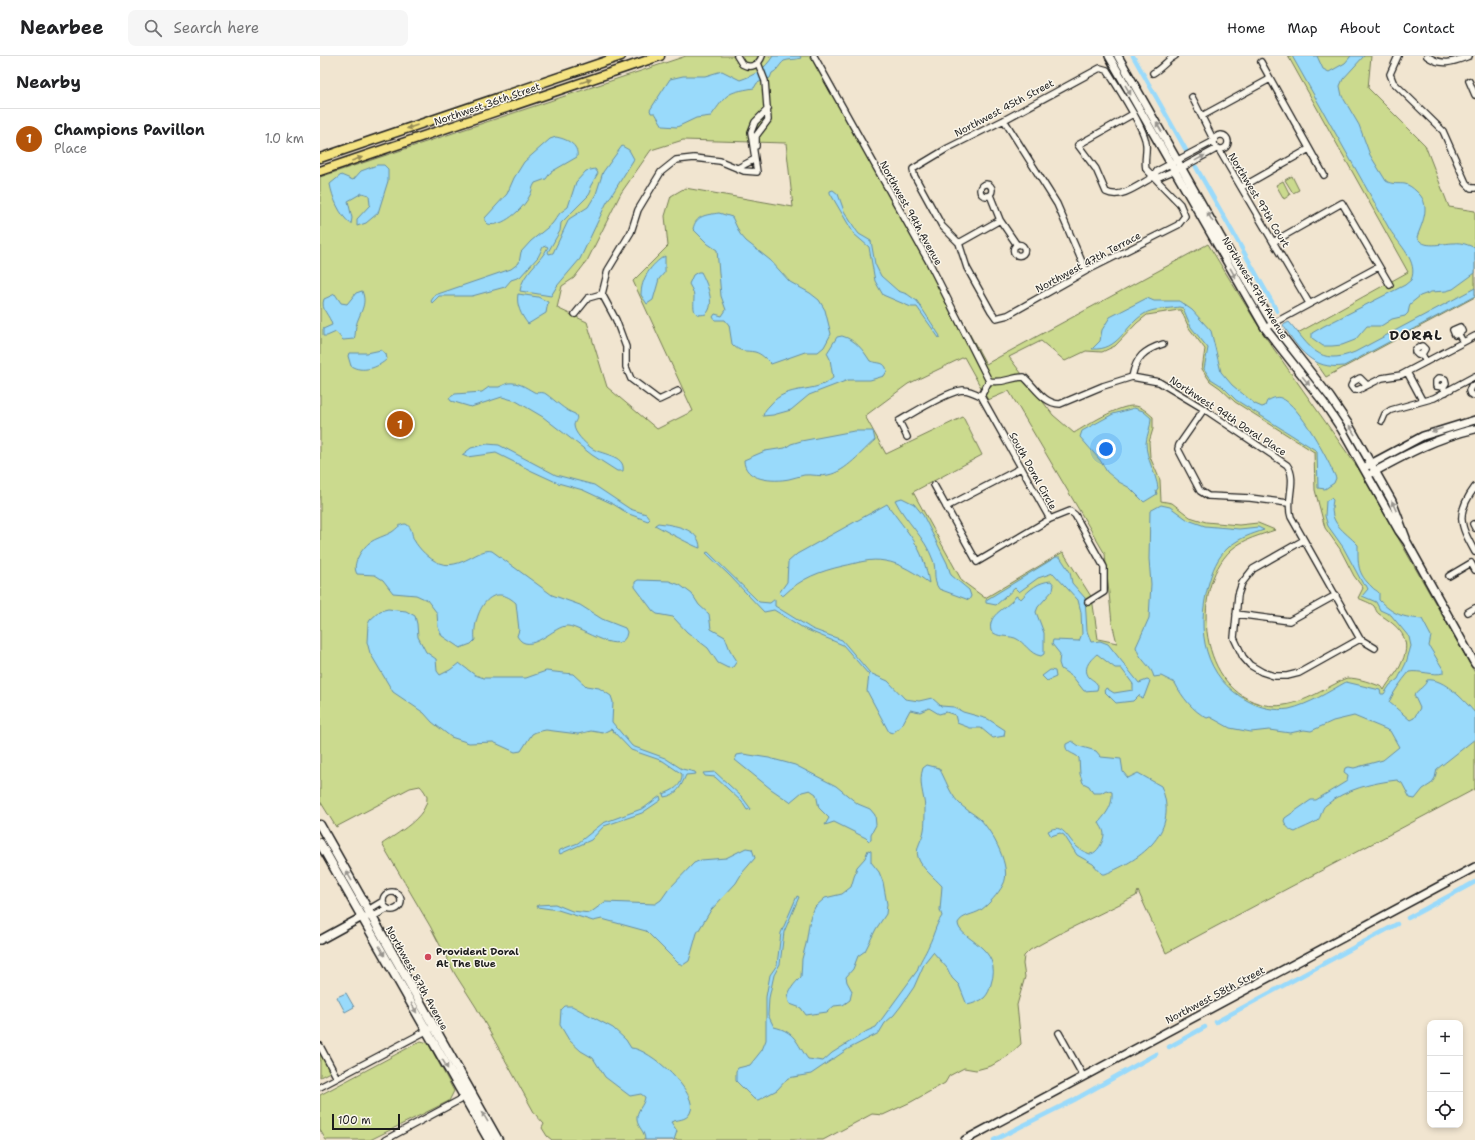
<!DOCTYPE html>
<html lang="en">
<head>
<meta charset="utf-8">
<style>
  body { margin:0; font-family:"Shantell Sans",sans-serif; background:#f6f6f6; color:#202124 }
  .controls { position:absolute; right:12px; bottom:12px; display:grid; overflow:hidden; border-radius:8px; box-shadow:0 2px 6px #0003 }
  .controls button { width:36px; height:36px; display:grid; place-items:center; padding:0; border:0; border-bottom:1px solid #e0e0e0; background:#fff; color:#202124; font:20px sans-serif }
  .scale { position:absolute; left:12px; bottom:10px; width:68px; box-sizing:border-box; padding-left:4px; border:2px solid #1c1c1c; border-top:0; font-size:11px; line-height:14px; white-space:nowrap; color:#1c1c1c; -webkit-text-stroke:3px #fbf7ec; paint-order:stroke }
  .you { position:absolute; left:786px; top:393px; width:14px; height:14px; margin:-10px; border:3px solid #fff; border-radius:50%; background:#1a73e8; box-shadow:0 0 0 6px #1a73e833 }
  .badge { display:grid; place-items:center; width:26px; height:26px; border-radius:50%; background:#b45309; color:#fff; font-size:13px; font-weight:700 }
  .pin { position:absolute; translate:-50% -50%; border:2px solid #fff; box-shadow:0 1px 4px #0006 }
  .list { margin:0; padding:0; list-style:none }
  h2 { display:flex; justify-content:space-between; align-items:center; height:52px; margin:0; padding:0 16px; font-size:17px }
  h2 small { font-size:13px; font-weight:400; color:#757577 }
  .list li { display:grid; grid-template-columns:26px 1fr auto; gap:12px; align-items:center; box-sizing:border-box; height:60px; padding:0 16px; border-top:1px solid #e0e0e0 }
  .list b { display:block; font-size:15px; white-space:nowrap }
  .list p { margin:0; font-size:13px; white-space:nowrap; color:#757577 }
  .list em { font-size:13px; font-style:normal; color:#757577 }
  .icon { flex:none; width:22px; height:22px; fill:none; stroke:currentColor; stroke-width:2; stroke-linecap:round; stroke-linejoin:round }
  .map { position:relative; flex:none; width:1155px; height:1084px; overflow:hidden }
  header { display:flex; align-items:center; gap:24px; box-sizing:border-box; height:56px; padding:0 20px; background:#fff; border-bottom:1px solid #e0e0e0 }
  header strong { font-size:19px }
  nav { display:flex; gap:22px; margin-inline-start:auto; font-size:14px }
  .search { width:280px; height:36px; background:#f6f6f6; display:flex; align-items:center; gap:10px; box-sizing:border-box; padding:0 14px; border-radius:8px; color:#757577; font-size:15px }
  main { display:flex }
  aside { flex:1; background:#fff }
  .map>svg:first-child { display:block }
</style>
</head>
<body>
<header>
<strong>Nearbee</strong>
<div class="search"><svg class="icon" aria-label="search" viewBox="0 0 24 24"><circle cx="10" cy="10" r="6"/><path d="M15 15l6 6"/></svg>Search here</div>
<nav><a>Home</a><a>Map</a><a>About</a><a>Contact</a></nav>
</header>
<main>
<aside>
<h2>Nearby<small></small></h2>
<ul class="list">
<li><span class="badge">1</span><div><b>Champions Pavillon</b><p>Place</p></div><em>1.0 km</em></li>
</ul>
</aside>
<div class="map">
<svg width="1155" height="1084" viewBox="0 0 1155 1084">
  <rect width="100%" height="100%" fill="#f1e5d0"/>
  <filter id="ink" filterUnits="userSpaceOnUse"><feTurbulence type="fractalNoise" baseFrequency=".025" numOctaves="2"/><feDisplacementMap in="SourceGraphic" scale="8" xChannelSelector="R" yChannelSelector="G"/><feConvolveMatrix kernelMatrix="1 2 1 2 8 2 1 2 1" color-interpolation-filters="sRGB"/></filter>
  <g filter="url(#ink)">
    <path fill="#cbda8e" stroke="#747b55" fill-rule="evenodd" d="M366,0h130l70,124 100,184 222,-120 56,91 96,136 115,202v116l-309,164 -28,-62 -2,5 -75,37 -31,17 -6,6 -1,8 2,13 -8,28 4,39 -13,12 -17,10 -15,4 -12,-2 -15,8 -4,7 -34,19 -28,13 -11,-1 -49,26h-271l-5,-4 -5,-8 2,-4 -9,-10 -59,-107 -21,-33 -25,-48 -48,-82c14,-10 46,-27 45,-47 -1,-4 -4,-8 -7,-11l-10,2 -74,39 -16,-26v-624zM363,84l103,3 7,64 -108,-19 -14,8 -6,20 3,30 -35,35 60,130 -36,18 -50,-42 -20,-65 -30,-14 5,-22 12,-8 13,-17 34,-68 30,-43zM859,254h2l8,18 16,21 -3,20 8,12 10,7 15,14 79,50 1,38 10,38 15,21 14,27 9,12 -5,10c4,2 13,5 16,8 2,3 2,6 5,8 19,12 34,24 23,48 -4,11 -13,18 -18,28l-2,-3c-10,-4 -23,-9 -35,-9 -5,1 -11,6 -16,8 -20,11 -42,23 -66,19 -65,-13 -76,-115 -34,-155 12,-11 30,-15 44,-20l-17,-7 -19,2 -33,-3 -16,-5 -18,-14 -11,-2 -1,-21 -10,-23 -1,-15 4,-13v-12c-5,-4 -11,-11 -19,-11 -15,-1 -47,19 -60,27l-21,-18 -44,-58 32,-16 24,20 21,-10 16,1 13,-6 22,-23 10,-8zM644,301l24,43 21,-9 96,163 7,69 5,20 -19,-4 -6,-41 -29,-46 -78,46 -23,-17 -49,-89 69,-37 -19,-38 -77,37 -21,-38 43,-32z
      M968,0h83l-3,32 57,57 24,62 26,4v86l-149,80 -30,-43 112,-62z
      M972,120l7,14 -6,3 -8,-13z
      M963,125l7,14 -6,4 -8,-14z
      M101,985l7,2 26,48 -5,10 -79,39h-44l-6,-10v-35z
      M0,992l12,23 -12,6z"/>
    <path fill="#99dafb" stroke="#678ea2" d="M453,0h27l1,2c-6,2 -12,1 -17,3 -5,4 -6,9 -12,12l-2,5 -13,5 -3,5c-29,5 -26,5 -43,28l-15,2 -19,9 -14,-1 -8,-13h-4l-1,-3 20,-31 13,-3h22l17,-5 18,9c15,-5 25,-11 33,-24z
      M972,0h25l6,13 6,3 16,-9 6,-7h13l-21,23 -3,7 2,10 17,29 11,30 16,26c6,4 13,2 19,3 4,1 8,4 11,7 16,13 7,30 1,46 6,13 25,6 37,6 7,-1 15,2 21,5v25l-22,16 -7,2 -15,1 -11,4 -10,8 -2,9 -3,3 -13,3 -11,7h-14l-12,14 -13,5 -10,1h-9l-11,-8v-5l12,-7 81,-41 6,-5c8,-18 -12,-36 -21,-50z
      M236,81c10,2 23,7 21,20l-26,15 -5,7 -11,4c-3,4 -3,10 -6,14 -6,12 -27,31 -41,27l-3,-3v-3l22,-24 7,-16 10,-16 26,-23z
      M302,90l7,4 5,9 -28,45 -26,55 -23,27 -6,10 -31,-5c2,-18 21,-29 28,-44l-2,-1 -3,1 -5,10 -18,20 -9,3 -6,7 -33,9h-33l-7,7 -1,-2 4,-6 76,-26 8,-6 2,-11 10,-11 21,-17 8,-11 8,-6 8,-25 10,-11 9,-2 3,4 -8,14 1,4 -2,4 -28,28 -1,8 -12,21 1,2 4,-1 16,-34 19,-12 8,-13 7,-22z
      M57,109h7l4,4v12l-10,32 -12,10 -9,3v-7l13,-14 -1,-10 -7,-2 -14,8 4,17 -1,6c-11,-8 -19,-27 -21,-40l11,-9 12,5 8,-9z
      M513,134l5,4 6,17 12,19 3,4 12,7 4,23 6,12 17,15 9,3 10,7 23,35 -1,2 -22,-31h-6l-28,-12 -8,-14 -6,-34 -15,-13 -24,-41v-2z
      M399,157l13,4 8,17 6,7 24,19 20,22 20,11 9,7 6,10 6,24 -7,13 -6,5h-13l-34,12c-5,-5 -9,-10 -16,-12 -10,-2 -15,1 -23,-8l-3,-19 -4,-5h-10l-2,-3 2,-3 7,2 4,-6 -5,-14 -4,-46 -9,-6 -15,-15c3,-14 13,-14 26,-16z
      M345,200v16l-6,7 -6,21 -6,4 -6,-9c0,-16 10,-31 24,-39z
      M378,216h3c6,11 15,33 5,42 -15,4 -12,-8 -12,-18 0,-4 -3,-8 -5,-12l4,-9z
      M1155,232v8l-131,70c-32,4 -45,-16 -61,-41l6,-3c21,24 29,45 66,30z
      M42,235c6,14 -3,22 -6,35 -1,4 0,8 -2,13l-11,1 -7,-8 -9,4h-4v-7l9,-4c-2,-10 -12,-15 -8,-26l11,-5 6,9 6,1 9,-11z
      M198,238l20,3 10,5 -2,11 -18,11c-7,-9 -12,-19 -10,-30z
      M827,242l7,3h25l13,9 19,21 10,41 11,13 23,19 7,3 3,-1 2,-5c4,-2 9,-5 14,-3 19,7 47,62 55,80l-2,5 -9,6 -7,-1 -1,-37 -81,-51 -14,-14 -11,-7 -7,-10 4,-21 -17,-21 -8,-19 -4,-1c-10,2 -26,1 -35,7 -20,12 -25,37 -52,35l8,-8 2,-11 8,-13z
      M522,280c14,4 21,14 28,25 9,3 15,0 17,10l-3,5 -14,4h-22l-39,15 -18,15 -18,5 -10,1c1,-5 4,-8 7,-11 18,-22 44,-10 63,-27l-3,-19 -3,-6 10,-16z
      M61,294l5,4 1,5c-9,9 -25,14 -36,7l-3,-10 1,-3h18z
      M188,327c11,-1 17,4 26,9 4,2 8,-1 12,2 10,7 18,16 29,20 4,5 0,6 -1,11 0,8 11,18 16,22 9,8 36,7 33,24h-6l-25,-16 -49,-38 -27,-16 -14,-4 -31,10 -20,-6 -2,-3 6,-4 27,-2 7,-5h10z
      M814,352l9,3 8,7c0,9 -4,16 -5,25 0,16 10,30 12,45l-2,3 1,3 -13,8 -14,-14 -11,-6 -12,-10 -7,-12 -20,-23 2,-6 31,-17z
      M534,375h19l2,9c-13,11 -29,32 -47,35 -7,2 -16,-1 -24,0 -5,1 -10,3 -15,4 -15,3 -45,2 -45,-19l21,-9 20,-3 6,-4 10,-3z
      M167,388l12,1 57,30 38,10 36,24 16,5 4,5 -2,2 -19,-7 -16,-10 -30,-14 -25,-7 -26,-12 -36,-18 -29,4 -5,-2 9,-7z
      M582,442l12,6 9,11 24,48 4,12 18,15 2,6 -2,4 -30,-11c-7,-10 -2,-18 -6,-29 -8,-23 -28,-39 -38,-60z
      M1011,442l2,2c-5,24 11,30 25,45 0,20 -1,28 14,42 2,3 5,3 7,6v7c15,15 23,17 43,19l9,17 -2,10 14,23v4c-8,3 -24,-3 -34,-1 -8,10 -15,19 -20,30l21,18 4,-2 6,-10 -6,-13c4,-6 11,-8 13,-15 16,-3 39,22 48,33v26l-38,30 -2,9 -4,6 -8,5 -8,10 -5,-1 -8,-15 -5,-3c-25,3 -51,9 -71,25 -5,3 -4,12 -9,16 -6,4 -15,7 -22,11 -6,-2 -8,-5 -11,-11l1,-3 26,-18h5l31,-19 1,-6 -4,-3 1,-4 4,-1 5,1 29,-8 16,-13 -9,-16 -36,-15 -21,5 -22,10 -7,-1 -14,3 -21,-3 -18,2 -21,-4 -20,-11 -3,1c-14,-7 -25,-21 -32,-35l-14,-7 -7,1c-3,-12 -14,-16 -18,-30l13,-29 2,-34 -2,-25 1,-48 11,-6 9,2 18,13 17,6 34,3 19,-2 6,3c-12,4 -25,8 -35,17 -12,10 -17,24 -21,39 -12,45 -4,92 40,115 12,7 27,10 41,8 21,-5 39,-17 57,-27l34,8 1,4h3l6,-9 8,-6 8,-16 5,-17 -2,-9 -18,-22 -11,-5 -4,-8 -14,-6 6,-7 -2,-4 -3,-1 -20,-37 -15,-21 -3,-10 1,-15z
      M567,448c21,30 36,41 42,79 -12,-9 -29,-20 -44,-22 -15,-3 -27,2 -42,5 -22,5 -42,12 -59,29l-2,1 -3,-3 8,-11 1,-20 9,-8z
      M338,467c15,2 42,5 42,25 -3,0 -40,-20 -45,-23z
      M86,468c7,4 5,10 8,16 5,9 15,19 25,23 22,8 40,-16 53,-12l60,44 28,10 22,14 23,9 2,4c-3,27 -46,-5 -59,-6 -13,-2 -39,32 -51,10l2,-6 -3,-27c-27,-25 -44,14 -41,37l-4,4 -11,4 -18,-12 -4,-9 -1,-14 -10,-13 -11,-5 -23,-2 -10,-13 -8,-5 -18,-1c-6,-10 5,-25 12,-31 7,-5 16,-7 23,-11 6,-4 7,-8 14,-8z
      M388,496l51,50 11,1 5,-4v7l37,23 30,11 28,33 18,8 17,18 14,2 13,-3 9,8 13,1 9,5 25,7 17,11 -1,6 -11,2 -12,-10h-11l-13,-5 -2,-8 -9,-3 -7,2 -10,-6 -9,4 -10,-2 -8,15 -9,8 -4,-1 -22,-41 2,-16 -26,-30 -38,-16 -31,-19 -10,2 -34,-36 -24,-23z
      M736,501h4l10,15 2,11 13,15 2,33 4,11 9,-1 8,3 31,39 8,-3 3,1 -6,16 -3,1 -2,-3 -6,6 -17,2 -12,-12 2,-3 8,5 19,-3v-6l-12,-16h-6l-18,-14c-6,5 -15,14 -8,23 3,3 7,4 9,9l-1,4 -13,1 -11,-14 -12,-8 -2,-6 1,-9 -8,-10 1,-4 26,1 3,-7 -1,-22 -3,-12 -25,-27 -15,5 -19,14 -4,-4 -19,17 -10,-2v-3z
      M318,524l31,1 11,4 12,9 7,11 10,9 2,15 14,8 5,13 7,11 -4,6 -5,1 -10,-5 -10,-15 -21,-16 -14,-15 -16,-3 -4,-3 -18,-24v-5z
      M731,525l3,4 -1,5 -15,17 -2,5 8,21v21l-3,2c-12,-2 -16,-14 -26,-18 -10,-3 -16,0 -24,-7 -4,-18 17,-22 25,-35l5,3c9,-10 17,-17 30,-18z
      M68,553l18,2 9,5 2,8 1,13 8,15 10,7 1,12 3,4 10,-5 9,-7 16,12 9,3h42l20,-7 27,3 13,12 13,2 12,8 2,6 -1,20 20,24 33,12 17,11 13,3 1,2 -10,1c-5,11 -8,20 -22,22l-1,-3c9,-3 20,-8 19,-20l-19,-13 -32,-11 -20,-21 -8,4 -12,-2 -13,3 -32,-4 -10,2 -4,2 -11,17 -6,1 -22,-10 -24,1 -18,-6 -19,-15 -8,-9 -31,-21 -23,-39 -3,-11 1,-18 2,-4 10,-9z
      M730,614l5,1 1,6 -9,4 -5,-5z
      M752,685l7,5 17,5 5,6 20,2 2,13 5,6 10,-5 23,13c19,45 -18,73 -56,88h-3l-9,-10 -16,-9 -13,-20 -4,-2 -9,3 -3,-5c15,-9 19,7 28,15 4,4 9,6 14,8 7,0 14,-13 14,-20 0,-5 -4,-8 -5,-12 8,-9 14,-17 13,-30l-6,-2 -5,3h-8l-4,-7 -6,-3 -3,-9 -1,-16c-4,-5 -15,-5 -13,-14z
      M423,698l26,4 26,7 41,21 22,18 12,5 5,6 1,10 -5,9v6l-2,1 -3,-3 -32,-16 -9,3 4,-7 -10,-10 -3,-14 -6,-4 -8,2 -12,10 -19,-13 -36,-29 2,-5z
      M607,709l12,3c7,12 10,24 19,34 6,7 15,11 22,17 12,12 33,50 23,66 -5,9 -14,19 -22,25 -8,5 -19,5 -23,13 0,17 46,23 33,61 -1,5 -3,10 -7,14 -4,3 -11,6 -17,7l-8,-20 -7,-7 -5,-10 -14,-16 -8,10 -11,25 -13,19 -7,9 -9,8 -6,10 -31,16 -37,25 -23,4 -11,12 -19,10 -4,-1 -18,-18v-10l2,-3 12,-3 12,-15 4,-10v-43l4,-22 7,-10 4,-32 16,-37 2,1 -15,35 -4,32 -6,11 -5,23 -1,17 6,12c22,5 22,16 34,32l15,2 9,-8 35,-22 9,-4 41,-56c3,-11 8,-16 12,-26 5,-10 6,-19 13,-29l-2,-6 2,-24c-8,-9 -21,-18 -24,-29 -3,-10 5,-18 6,-27 1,-4 1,-18 1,-22 -1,-14 -7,-25 -2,-40z
      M395,716l27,25 9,12 -4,1 -5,-8 -27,-25 -10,-1 -2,-3z
      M340,740l1,4 -19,13 -38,13 -13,14 -31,14 -1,-2 1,-2 18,-7 25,-20 41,-15z
      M426,792l6,1 3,9 -13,15 -6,10 -25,27 -14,23 -8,28 -6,4 -5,-2 -32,-32 -44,-12 -9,2 -35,-11 -21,-3 1,-2 17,-1 17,7 18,2 15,-11 50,2 6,-4 7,-10 26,-27 7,-3 25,-2z
      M548,794l3,1v11l8,10 4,10 4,22 -1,10 -10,15 -11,22 -7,5 -5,13 -7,8 1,5 5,9 -2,9 -7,5 -9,1 -7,6 -21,3 -5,-7 -11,-4c-6,-10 4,-20 11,-27l1,-18 4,-15 4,-26 5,-11 10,-9 17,-4 9,-7 6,-20 8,-9z
      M26,937l8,14 -9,5 -8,-15z
      M245,950h7l41,22 13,12 5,8c18,0 70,46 59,65 -4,8 -13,6 -19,9l6,9 -3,9h-29c0,-9 -7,-12 -8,-20 -1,-10 7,-14 8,-23l-4,-3 -11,2 -25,-19 -12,-19 -12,-7 -12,-11 -9,-15 1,-15z"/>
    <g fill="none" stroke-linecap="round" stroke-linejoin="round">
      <path stroke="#99dafb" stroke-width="4.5" d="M813,0l53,94
        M876,111l81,144
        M1088,862l67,-36
        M896,966l181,-98
        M849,991l36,-20
        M674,1084l80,-40 82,-46"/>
      <g stroke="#1c1c1c" stroke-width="8">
        <path id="minor" d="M417,0l5,8c9,5 17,1 20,-8
          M494,0l115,206 60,119
          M1078,0l-8,18 3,8 50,49 23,52 5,5h4
          M1107,0c15,11 26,6 42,0
          M941,6l63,113
          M780,12l7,2c9,15 38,58 39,74 1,9 -2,16 0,25l34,35 5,12 -7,9 -92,46 -78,44 -12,3 -5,-7 -24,-43 -8,-25 -17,-17 -28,-51 -1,-6 35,-21 56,-28z
          M833,17c9,-5 14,-13 22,-17
          M1149,25l6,14
          M872,41l22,44 -57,30 -4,6h6l26,-11 33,-18 91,155
          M813,58l-55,31 18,24 10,23c15,8 34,-8 47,-15
          M882,60l68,-37
          M684,64l53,84 29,67
          M894 86a7 7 0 1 1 14 0a7 7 0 1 1-14 0Z
          M436,90v-10l12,-16 -3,-39 -7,-18
          M418,112l17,-9
          M660 134a6 6 0 1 1 12 0a6 6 0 1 1-12 0Z
          M922,131l67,-38
          M670,139l10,25 17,25
          M953,186l69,-39 48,82
          M639,187l41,-23
          M693.5 194a5.5 5.5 0 1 1 11 0a5.5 5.5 0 1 1-11 0Z
          M255,258l13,-16 14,-4
          M945,272l113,-61
          M1138,277l4,-2 -2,-4 -7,3 2,5 3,-2 5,9
          M1102,298l3,-5 -3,-3 -7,4v2l3,3 4,-1 4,8
          M1087,316l15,28
          M812,321c4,-20 12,-27 31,-33
          M669,325c15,3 21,-4 35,-4 11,10 20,27 36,27l43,-18 29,-9 27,5 45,27 83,56c11,15 -2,35 4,52l69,122 15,9
          M669,325l-8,15 69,123
          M1047,329l-7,-7 -7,4 -2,4 3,4h4l24,-12 19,-3 74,-39
          M1155,329l-4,1 -2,5 1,3 5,2
          M1123,331l-7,-1v-5l3,-3 6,1 1,4 -3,4 3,5
          M358,335l-19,9 -28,-21 -5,-12v-20l-10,-27 -14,-26 6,-24 23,-38 7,-22 23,-38 15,-12 18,-2 26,3 24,10 13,1 -6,-40 4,-10 13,-13
          M884,353l-25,36 -1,4 22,42 8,5 42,2 38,5
          M1062,365l3,-7 6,-4 43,-12 41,-22
          M587,381l-8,-16c14,-8 49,-30 64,-31 6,0 12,3 18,6
          M614,429l43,77 73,-43 20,-8 5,4 29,52v25l-16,10
          M1155,431c-20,27 -15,38 0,65
          M626,451l75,-39
          M1153,468l2,4
          M984,484l-51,29 -11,14 -4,12 -4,43 9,19 7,8 12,7 12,4h13l12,-3 61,-34
          M1129,520l22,-13 4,7
          M1148,556l7,-4
          M916,558l53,7 47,-26
          M63 845a9 9 0 1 1 18 0a9 9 0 1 1-18 0Z
          M48,854l15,-9
          M52,861l15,-8
          M739,977l24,43
          M0,990l17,32
          M0,1031l110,-58
          M65,1084l82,-44"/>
      </g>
      <g stroke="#1c1c1c" stroke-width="10">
        <path id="tertiary" d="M789,0l156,272 59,75 18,27 57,101 8,11 68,122
          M798,0l102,180 52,87 58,74 19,28 43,76 14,37
          M1047,410l56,-30 52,-16
          M1052,417c35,-19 64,-35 103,-44
          M0,884l42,-23h4
          M645,1084l510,-273"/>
      </g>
      <g stroke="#1c1c1c" stroke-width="11">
        <path id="secondary" d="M0,769l178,315
          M0,787l169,297"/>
      </g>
      <g stroke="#1c1c1c" stroke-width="11">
        <path id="primary" d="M0,102l301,-102
          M0,115l340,-115"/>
      </g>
      <use href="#minor" stroke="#fbf7ec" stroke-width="5.5"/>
      <use href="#tertiary" stroke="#fbf7ec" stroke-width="7"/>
      <use href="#secondary" stroke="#fbf7ec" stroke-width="8"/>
      <use href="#primary" stroke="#f4e382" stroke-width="8"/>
    </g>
    <defs><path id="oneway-solid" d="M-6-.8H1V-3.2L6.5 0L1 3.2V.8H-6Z"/></defs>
    <g fill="#938954">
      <use href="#oneway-solid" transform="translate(266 25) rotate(-19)"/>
      <use href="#oneway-solid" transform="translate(92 71) rotate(161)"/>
      <use href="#oneway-solid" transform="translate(37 103) rotate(-19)"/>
    </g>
    <g fill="#97948e">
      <use href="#oneway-solid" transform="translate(808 34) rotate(60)"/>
      <use href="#oneway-solid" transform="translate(839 71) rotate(-120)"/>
      <use href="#oneway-solid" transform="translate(880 102) rotate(-29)"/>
      <use href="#oneway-solid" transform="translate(890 161) rotate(-120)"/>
      <use href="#oneway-solid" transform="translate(913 217) rotate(61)"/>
      <use href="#oneway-solid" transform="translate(986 325) rotate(51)"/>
      <use href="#oneway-solid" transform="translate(1032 374) rotate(-121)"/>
      <use href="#oneway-solid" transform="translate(1117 374) rotate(161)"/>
      <use href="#oneway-solid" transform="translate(1074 450) rotate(-114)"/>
      <use href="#oneway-solid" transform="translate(29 820) rotate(-120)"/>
      <use href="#oneway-solid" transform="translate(62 895) rotate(61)"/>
      <use href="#oneway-solid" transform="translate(94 952) rotate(61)"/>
      <use href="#oneway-solid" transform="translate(125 1008) rotate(60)"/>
      <use href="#oneway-solid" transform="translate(165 1061) rotate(-120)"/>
    </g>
  </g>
  <circle fill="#d1495b" stroke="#fbf7ec" stroke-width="1.5" cx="108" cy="901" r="4"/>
  <g text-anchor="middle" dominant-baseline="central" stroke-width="3" stroke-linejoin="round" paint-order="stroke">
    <g font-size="10" fill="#1c1c1c" stroke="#fbf7ec">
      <text transform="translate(167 48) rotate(-19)">Northwest 36th Street</text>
      <text transform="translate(684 52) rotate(-28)">Northwest 45th Street</text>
      <text transform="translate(939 144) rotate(59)">Northwest 97th Court</text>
      <text transform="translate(591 157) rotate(61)">Northwest 94th Avenue</text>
      <text transform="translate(768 206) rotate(-28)">Northwest 47th Terrace</text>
      <text transform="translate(935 232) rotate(59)">Northwest 97th Avenue</text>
      <text transform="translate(908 360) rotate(33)">Northwest 94th Doral Place</text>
      <text transform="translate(713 415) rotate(61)">South Doral Circle</text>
      <text transform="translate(97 922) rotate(61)">Northwest 87th Avenue</text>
      <text transform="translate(895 939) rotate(-28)">Northwest 58th Street</text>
    </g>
    <g font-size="10" font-weight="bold" fill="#1c1c1c" stroke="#fbf7ec" text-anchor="start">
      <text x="116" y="895">Provident Doral<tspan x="116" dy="12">At The Blue</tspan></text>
    </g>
    <g font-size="14" font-weight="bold" letter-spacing="1" fill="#1c1c1c" stroke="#fbf7ec">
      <text x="1096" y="279">DORAL</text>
    </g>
  </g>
</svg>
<div class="controls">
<button>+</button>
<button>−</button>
<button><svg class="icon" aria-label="locate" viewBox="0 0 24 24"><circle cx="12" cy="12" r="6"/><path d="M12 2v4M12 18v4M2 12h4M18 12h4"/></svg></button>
</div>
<div class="scale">100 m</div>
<div class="you"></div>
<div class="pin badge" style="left:80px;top:368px">1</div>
</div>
</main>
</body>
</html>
